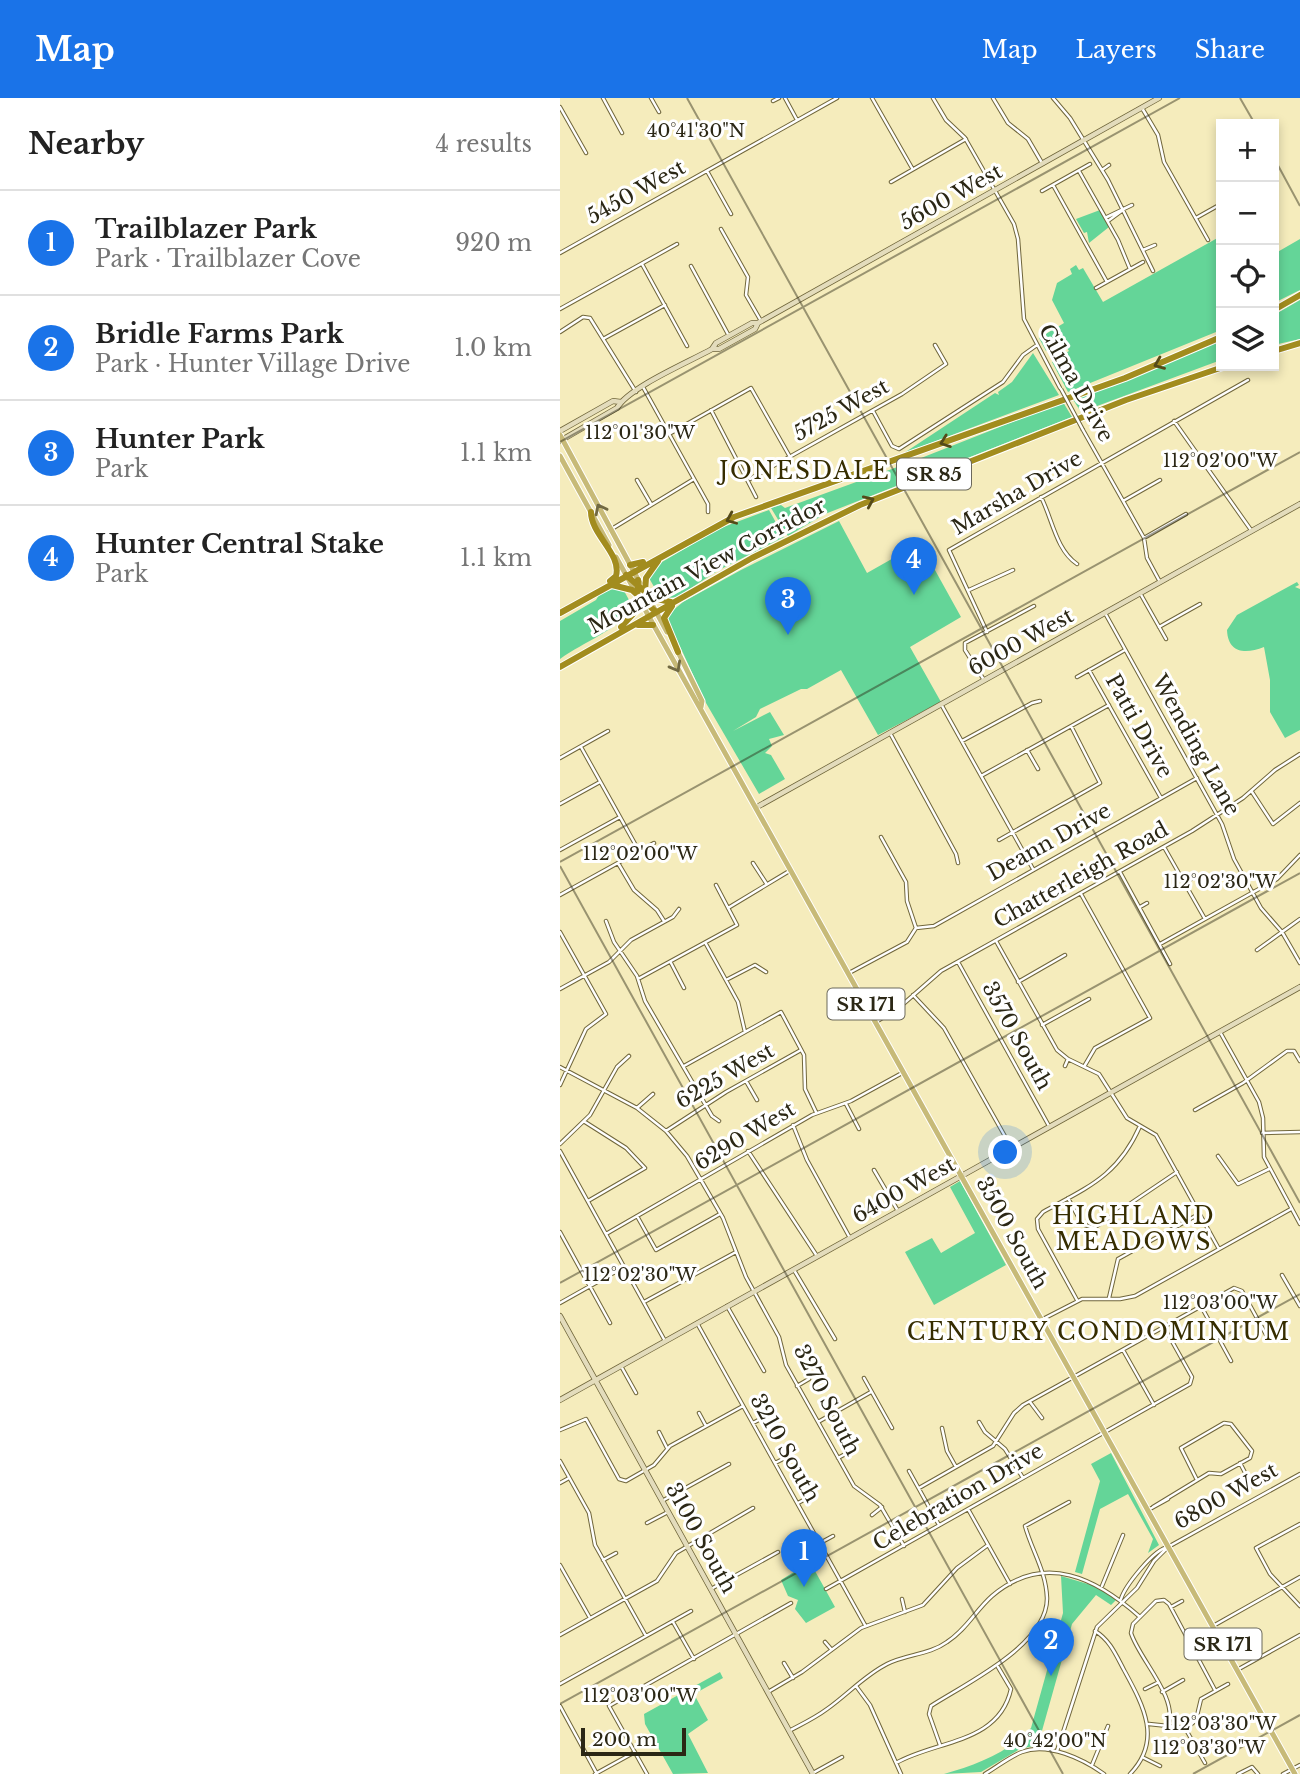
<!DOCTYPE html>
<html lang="en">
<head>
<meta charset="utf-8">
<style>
  body { margin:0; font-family:"Libre Baskerville",serif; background:#f2f2f2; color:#222 }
  .controls { position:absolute; right:21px; top:21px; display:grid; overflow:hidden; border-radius:0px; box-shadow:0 4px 10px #0003 }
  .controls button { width:63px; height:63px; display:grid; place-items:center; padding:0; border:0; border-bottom:2px solid #e0e0e0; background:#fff; color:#222; font:35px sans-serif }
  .scale { position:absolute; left:21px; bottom:18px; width:105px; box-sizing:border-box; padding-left:7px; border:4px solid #2b2715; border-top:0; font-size:19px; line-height:24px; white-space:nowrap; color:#2b2715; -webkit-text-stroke:5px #fff; paint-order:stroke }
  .you { position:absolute; left:446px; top:1055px; width:24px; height:24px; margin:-18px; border:5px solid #fff; border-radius:50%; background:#1a73e8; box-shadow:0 0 0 10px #1a73e833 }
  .badge { display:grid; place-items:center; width:46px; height:46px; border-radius:50%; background:#1a73e8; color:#fff; font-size:23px; font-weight:700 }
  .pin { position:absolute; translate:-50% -58px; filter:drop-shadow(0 2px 4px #0008) }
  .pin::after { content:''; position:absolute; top:37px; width:24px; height:21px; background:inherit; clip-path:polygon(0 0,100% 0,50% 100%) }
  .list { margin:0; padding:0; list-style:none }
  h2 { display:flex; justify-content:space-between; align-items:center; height:91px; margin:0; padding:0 28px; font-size:30px }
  h2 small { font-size:23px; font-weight:400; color:#767676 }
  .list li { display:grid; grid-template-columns:46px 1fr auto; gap:21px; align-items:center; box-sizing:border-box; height:105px; padding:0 28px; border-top:2px solid #e0e0e0 }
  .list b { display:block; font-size:26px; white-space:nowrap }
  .list p { margin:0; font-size:23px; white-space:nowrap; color:#767676 }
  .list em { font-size:23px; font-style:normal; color:#767676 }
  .icon { flex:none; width:38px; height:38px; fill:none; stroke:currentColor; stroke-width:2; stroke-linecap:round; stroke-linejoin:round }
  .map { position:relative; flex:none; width:740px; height:1676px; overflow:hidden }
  header { display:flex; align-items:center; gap:42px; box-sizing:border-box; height:98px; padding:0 35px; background:#1a73e8; color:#fff }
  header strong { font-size:33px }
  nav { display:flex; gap:38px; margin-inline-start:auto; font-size:24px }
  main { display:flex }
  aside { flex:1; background:#fff }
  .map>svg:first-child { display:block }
</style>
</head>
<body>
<header>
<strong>Map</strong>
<nav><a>Map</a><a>Layers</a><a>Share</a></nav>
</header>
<main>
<aside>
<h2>Nearby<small>4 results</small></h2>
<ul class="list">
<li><span class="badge">1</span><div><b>Trailblazer Park</b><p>Park · Trailblazer Cove</p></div><em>920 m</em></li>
<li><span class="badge">2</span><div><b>Bridle Farms Park</b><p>Park · Hunter Village Drive</p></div><em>1.0 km</em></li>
<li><span class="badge">3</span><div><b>Hunter Park</b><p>Park</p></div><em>1.1 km</em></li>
<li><span class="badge">4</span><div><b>Hunter Central Stake</b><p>Park</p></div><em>1.1 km</em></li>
</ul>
</aside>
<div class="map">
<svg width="740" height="1676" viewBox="0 0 740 1676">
  <rect width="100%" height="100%" fill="#f5ecbc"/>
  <path fill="#64d598" d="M540,112l9,17 -20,16 -2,-11 -3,1 -8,-14z
    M661,138v94l-153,62 -16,-30 17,-11 -6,-9 -17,9 -7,-13 25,-15 -12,-23 5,-17 15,-9 -2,-5 6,-4 3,5 4,-2 20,34z
    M740,141v51l-26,13v-49z
    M740,202v39l-26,6v-30z
    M661,243v19l-140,52 -9,-14 42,-12z
    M473,255l26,42 -155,58 91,-60 4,2 -1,-3 14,-10z
    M503,304l9,15 -247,97 -37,22 -17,-28 10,-3 4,3 126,-46z
    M209,412l15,27 -65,33 -42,27 -16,2 -12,-21 8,-13 61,-36z
    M279,423l28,52 53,-30 41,74 -51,30 31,55 -63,33 -37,-65 -34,19h-6l-41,20 -4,8 -23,14 37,-19 14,23 -15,4 3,7 -7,7 6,2 14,24 -26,15 -53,-91 -40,-87 17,-14 58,-32z
    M737,484l2,3 -4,2 5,2v141l-15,8 -15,-26v-32l-6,-33c-18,7 -36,7 -37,-17l10,-15z
    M55,490l8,1 11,20c-18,21 -50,33 -74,50v-38l36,-21 3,-5z
    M400,1083l46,84 -72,40 -29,-53 27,-14 9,15 34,-20 -25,-46z
    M551,1355l48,92 -11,8 5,-14 -25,-45 -28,15 -18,65 -7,-2 25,-91 -9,-17z
    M250,1464l25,45 -29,16 -11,-14 3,-9 -10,-4 -7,-16z
    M501,1478l37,11 18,13 -5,5 -15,-10 -24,29 -34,121 -18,4 -39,23 -37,2c32,-9 64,-21 87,-46l32,-115z
    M160,1574l3,6 -29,16 14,26 -20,14 20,39 -35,1 -28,-50 -1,-10z"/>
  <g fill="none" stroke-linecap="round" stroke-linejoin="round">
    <g stroke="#70663b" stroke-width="4.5">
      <path id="street" d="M43,0l19,35
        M91,0l8,14
        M225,0l12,22
        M312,0l40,70
        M373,0l13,22 19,18 49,86 4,15 6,80 36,69
        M433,0l15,25 20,16 14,24
        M493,0l17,20 38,62 45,91
        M213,3l6,-3
        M0,9l26,46
        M582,10l16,27 6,27 44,78
        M542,72l7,-5
        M147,73l24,43
        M519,73l39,69 12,29
        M331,84l75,-43
        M493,87l54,97
        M482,93l48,-27
        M547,119l25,-12
        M636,120l25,-14
        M548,123l15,-11
        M161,131l27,48 -2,18 15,26
        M583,152l12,-5
        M0,155l277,-155
        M82,166l45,82
        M131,168l38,70
        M536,190l47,-26
        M0,211l117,-65
        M0,234l23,-15 7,1 46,74
        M43,241l62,-34
        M83,289l65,117v8
        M151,312l45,87
        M313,313l19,35 7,3 104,-67 20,-27 14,-10
        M614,323l77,109
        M523,332l61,108 3,20 13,24
        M109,336l82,-46 39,69
        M190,381l152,-85 44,-30 -11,-19
        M77,382l14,24
        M481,399c11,21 15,53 36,67
        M563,403l37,-21
        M50,432l84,-51
        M584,440l42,-24
        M409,492l44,-20
        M580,495l26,46
        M545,515l117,211 12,35 27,49 21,24 18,31
        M599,529l41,-23
        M427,534l-38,-82 299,-170
        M529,572l72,128
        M517,579l48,-27
        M424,582l-19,-30v-7l69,-37
        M381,606l92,165
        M330,635l66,121 2,9
        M402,643l70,-38 8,-2
        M21,649l58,104
        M467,652l11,19
        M0,660l48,-27
        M421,678l128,-71
        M692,694l21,32 27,-21
        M0,706l40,-22
        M439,742l101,-57 -29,-57
        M604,749l41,72
        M0,752l60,-33
        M58,765l16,27 23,20 7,11
        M193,765l13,20
        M560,774l50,92
        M624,785l7,-4
        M521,796l69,124 -55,30 -10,17
        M0,797l94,-52
        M580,809l7,-4
        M168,810l63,-38
        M46,823l8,21 23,34 8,25 67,115 7,5
        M356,830l18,-2 263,-148
        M0,834l46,82 -20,15 -26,56
        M436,843l61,109 11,9 31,15 28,44 29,17 63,114
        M146,846l32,58 7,30
        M600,846l117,-65 23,-24
        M697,852l43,-31
        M398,864l91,164
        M111,865l13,25
        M289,875l58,-31 9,-14 -9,-27 -1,-19 -25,-45
        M78,881l99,-54 -21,-40
        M166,882l29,-15 11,7
        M458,884l47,-27
        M0,891l49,-27 22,-22 42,-23 6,-8
        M353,897l31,33 67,119
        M316,924l25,-16 40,-35 251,-140 51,-33 32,-28 25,-16
        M482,927l47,-26
        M660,934l39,70 4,16 1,39 36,67
        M124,968l97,-54 23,43 1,34 11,23
        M505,968l3,-7
        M0,969l77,41 29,23 21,25 36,62 23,59 33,60 7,28 68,121 26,19 24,41
        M186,983l11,19
        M286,1006l13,25
        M77,1010l16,-14
        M635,1012l48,-27 44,-32h7l6,10
        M25,1024l41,26 19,20 -57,33
        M233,1027l14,35 43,78
        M106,1033l60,-39 75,-42
        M702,1035l38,-1
        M0,1046l30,-29 27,-48 12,-11
        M0,1053l105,190
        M188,1053l69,105
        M658,1058l20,28 31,-15
        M314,1072l24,41
        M508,1100l14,26 12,4 83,-56
        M77,1118l19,34 64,-36
        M0,1134l50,91
        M46,1136l206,-119 39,-14 53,-29
        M234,1172l41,69
        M722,1177l18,31
        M549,1200l9,-39 81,-45
        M517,1202l-39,-71 -1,-10 6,-7c45,-25 75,-36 97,-86
        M84,1204l92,-50
        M0,1205l64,-36
        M167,1208l37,65
        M641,1208l30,55
        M483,1221l39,-20h38l15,-3 156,-87
        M137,1225l168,302
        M563,1252l31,55
        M61,1268l15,27
        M304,1280l28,50
        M237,1288l12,-7
        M470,1304l12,16
        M139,1315l7,13
        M258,1324l53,-30
        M419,1324l6,10 20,17 18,29
        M193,1325l13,-7
        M382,1330l5,23 9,16
        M0,1332l26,-11 33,60 7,2 28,-16 16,-19 73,-40
        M99,1334l8,16
        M278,1360l11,-6
        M0,1363l29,52 6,32 51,91
        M215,1365l14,-7
        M680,1365l12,23
        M349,1373l30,54
        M0,1385l9,-5
        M359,1390l74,-42 21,-33 9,-8 211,-117 8,3 27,49
        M102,1403l67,-37
        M238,1405l13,-7
        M593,1409l56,-34 12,1 29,-16 2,-7 -21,-27 -7,-1 -43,25 16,32
        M408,1411l42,75
        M588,1412l20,-11
        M312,1417l10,-8
        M87,1425l21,-11
        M740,1426l-44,24 14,26 30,32
        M260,1445l13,-7
        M43,1462l13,-7
        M0,1467l30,53
        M542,1488l21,-51
        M151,1491l67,-37
        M266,1491l364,-205 2,-7 -28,-50
        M342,1501l3,13
        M561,1501c4,-13 33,-50 47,-52
        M611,1509l11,-6
        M113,1524l21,37
        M653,1528l87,-49
        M535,1533c15,9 21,24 29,39 19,35 39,70 6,104
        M0,1537l97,-54 19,-28 77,-45
        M628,1540l11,-6
        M265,1544l6,7
        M224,1565l9,15
        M677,1572l63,-35
        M0,1586l131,-73
        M296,1588l14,19 31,69
        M585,1591l12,-6
        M208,1594l34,-20 59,-44 62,-23 34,-37 31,-23
        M602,1594l21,-12
        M0,1608l37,68
        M589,1626l38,4 9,-8 5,-21 27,-15
        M608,1628c11,-28 -29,-67 -37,-93l2,-9 23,-23 8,-1 5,4 46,86
        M625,1630l20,35
        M229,1633c13,-7 26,-13 38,-22 20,-14 38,-34 60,-45 20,-10 42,-9 60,-22 19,-12 29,-32 45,-46 53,-45 105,-17 148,21
        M380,1647l-11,-31 2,-8c32,-21 117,-61 116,-108 -1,-27 -15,-47 -22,-72l44,-24
        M497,1653l40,-124 40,-39 17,-27 14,-14 132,-73
        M584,1660l16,8
        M336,1665c40,-23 103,-19 115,-74l-13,-22
        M532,1667l16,-39
        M253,1675l29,-16
        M35,1676l40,-22
        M87,1676l-38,-68 182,-103
        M425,1676c12,-7 24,-17 37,-22 26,-10 61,7 82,22
        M678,1676l14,-7 6,7
        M723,1676l17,-9"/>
    </g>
    <g stroke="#70663b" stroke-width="6">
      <path id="secondary" d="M152,251h7l36,-20 3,-6
        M0,333l53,-30 8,1
        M0,343l57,-33c12,-21 72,-46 95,-59l4,-6 36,-20h6l401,-225
        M197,709l543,-303
        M0,1218l253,458
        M0,1302l740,-413"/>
    </g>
    <g stroke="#fff" stroke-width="7">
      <path id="primary" d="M0,337l80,148
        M0,358l49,89
        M56,459l19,34
        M87,497l20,37
        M83,508l652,1168
        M117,552l25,51 -1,6"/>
    </g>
    <g stroke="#fff" stroke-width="8">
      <path id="highway" d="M714,212l26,-15
        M714,253l26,-8
        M31,414c0,23 31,42 25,64l-6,5
        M70,467l13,-3
        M66,477l26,23 19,4
        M52,487l20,5 24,22
        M112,508l-8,12 14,34
        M84,509l2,-29 12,-17
        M0,515l174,-96 391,-139 96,-41
        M78,527h15
        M61,529l16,-17 1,-30
        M0,569l192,-109 108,-53 266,-105 100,-34"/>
    </g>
    <use href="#street" stroke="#fff" stroke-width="2.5"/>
    <use href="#secondary" stroke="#e3dcbc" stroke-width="4.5"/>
    <use href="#primary" stroke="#c7ba78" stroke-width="5"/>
    <use href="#highway" stroke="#a28c1e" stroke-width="6"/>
    <g stroke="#70663b" stroke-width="4.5" stroke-linecap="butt">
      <path id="street-bridge" d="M501,291l22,41"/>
    </g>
    <use href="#street-bridge" stroke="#fff" stroke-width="2.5"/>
  </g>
  <defs><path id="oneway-chevron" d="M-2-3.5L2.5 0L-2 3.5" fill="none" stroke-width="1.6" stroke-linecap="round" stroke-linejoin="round" transform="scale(1.75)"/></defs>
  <g stroke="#554a18">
    <use href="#oneway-chevron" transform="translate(599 266) rotate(158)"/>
    <use href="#oneway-chevron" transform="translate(385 344) rotate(160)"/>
    <use href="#oneway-chevron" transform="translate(309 403) rotate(-24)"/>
    <use href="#oneway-chevron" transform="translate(171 421) rotate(157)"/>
  </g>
  <g stroke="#716942">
    <use href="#oneway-chevron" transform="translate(40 411) rotate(-117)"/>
    <use href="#oneway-chevron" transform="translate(116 569) rotate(61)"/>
  </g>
  <path fill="none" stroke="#2b2715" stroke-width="2" stroke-opacity="0.45" d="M127,0l613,1105M680,0l15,26M714,60l26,48M0,344l620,-344M0,764l740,-410M0,768l503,908M0,1185l740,-410M0,1606l740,-410M633,1676l107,-59"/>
  <g text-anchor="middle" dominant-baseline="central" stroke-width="6" stroke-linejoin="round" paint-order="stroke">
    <g fill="#fff" stroke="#6b685b" stroke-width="2">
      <rect x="337" y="360.5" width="74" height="31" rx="5"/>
      <rect x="267.5" y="890.5" width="77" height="31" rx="5"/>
      <rect x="624.5" y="1530.5" width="77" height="31" rx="5"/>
    </g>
    <g font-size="19" font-weight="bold" fill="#2b2715">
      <text x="374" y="376">SR 85</text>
      <text x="306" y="906">SR 171</text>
      <text x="663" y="1546">SR 171</text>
    </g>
    <g font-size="21" fill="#2b2715" stroke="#fff">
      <text transform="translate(76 94) rotate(-29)">5450 West</text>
      <text transform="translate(391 99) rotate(-29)">5600 West</text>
      <text transform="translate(516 285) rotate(61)">Cilma Drive</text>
      <text transform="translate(281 312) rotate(-29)">5725 West</text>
      <text transform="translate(457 395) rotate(-30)">Marsha Drive</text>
      <text transform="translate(147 468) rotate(-28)">Mountain View Corridor</text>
      <text transform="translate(461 544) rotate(-29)">6000 West</text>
      <text transform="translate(579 628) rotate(61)">Patti Drive</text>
      <text transform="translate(636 647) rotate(61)">Wending Lane</text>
      <text transform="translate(489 744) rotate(-29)">Deann Drive</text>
      <text transform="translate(521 777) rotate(-29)">Chatterleigh Road</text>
      <text transform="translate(457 938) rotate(61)">3570 South</text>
      <text transform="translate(165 978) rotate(-30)">6225 West</text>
      <text transform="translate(185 1038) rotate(-31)">6290 West</text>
      <text transform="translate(344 1092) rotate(-29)">6400 West</text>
      <text transform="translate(452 1135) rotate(61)">3500 South</text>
      <text transform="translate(267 1302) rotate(63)">3270 South</text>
      <text transform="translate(225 1350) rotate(61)">3210 South</text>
      <text transform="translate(666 1398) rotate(-29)">6800 West</text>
      <text transform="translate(398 1399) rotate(-30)">Celebration Drive</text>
      <text transform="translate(141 1440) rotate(61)">3100 South</text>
    </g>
    <g font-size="23" letter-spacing="2" fill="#362d00" stroke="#fff">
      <text x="245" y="373">JONESDALE</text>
      <text x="574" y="1118">HIGHLAND<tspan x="574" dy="26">MEADOWS</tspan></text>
      <text x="539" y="1234">CENTURY CONDOMINIUM</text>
    </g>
  </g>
  <g font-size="18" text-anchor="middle" fill="#2b2715" stroke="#fff" stroke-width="6" stroke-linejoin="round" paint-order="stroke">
    <text x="136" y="39">40°41'30"N</text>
    <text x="80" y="341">112°01'30"W</text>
    <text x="660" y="369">112°02'00"W</text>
    <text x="80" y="762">112°02'00"W</text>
    <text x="660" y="790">112°02'30"W</text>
    <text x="80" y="1183">112°02'30"W</text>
    <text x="660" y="1211">112°03'00"W</text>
    <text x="80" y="1604">112°03'00"W</text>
    <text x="660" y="1632">112°03'30"W</text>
    <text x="495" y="1649">40°42'00"N</text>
    <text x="649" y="1656">112°03'30"W</text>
  </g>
</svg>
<div class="controls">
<button>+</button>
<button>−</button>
<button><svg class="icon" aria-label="locate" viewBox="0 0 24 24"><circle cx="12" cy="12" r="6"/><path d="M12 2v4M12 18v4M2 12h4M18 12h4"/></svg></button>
<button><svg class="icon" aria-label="layers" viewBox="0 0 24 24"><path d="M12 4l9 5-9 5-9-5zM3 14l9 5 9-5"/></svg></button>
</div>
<div class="scale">200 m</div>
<div class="you"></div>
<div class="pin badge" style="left:244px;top:1489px">1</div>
<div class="pin badge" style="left:491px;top:1578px">2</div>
<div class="pin badge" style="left:228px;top:537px">3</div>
<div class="pin badge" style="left:354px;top:497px">4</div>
</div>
</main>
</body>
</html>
